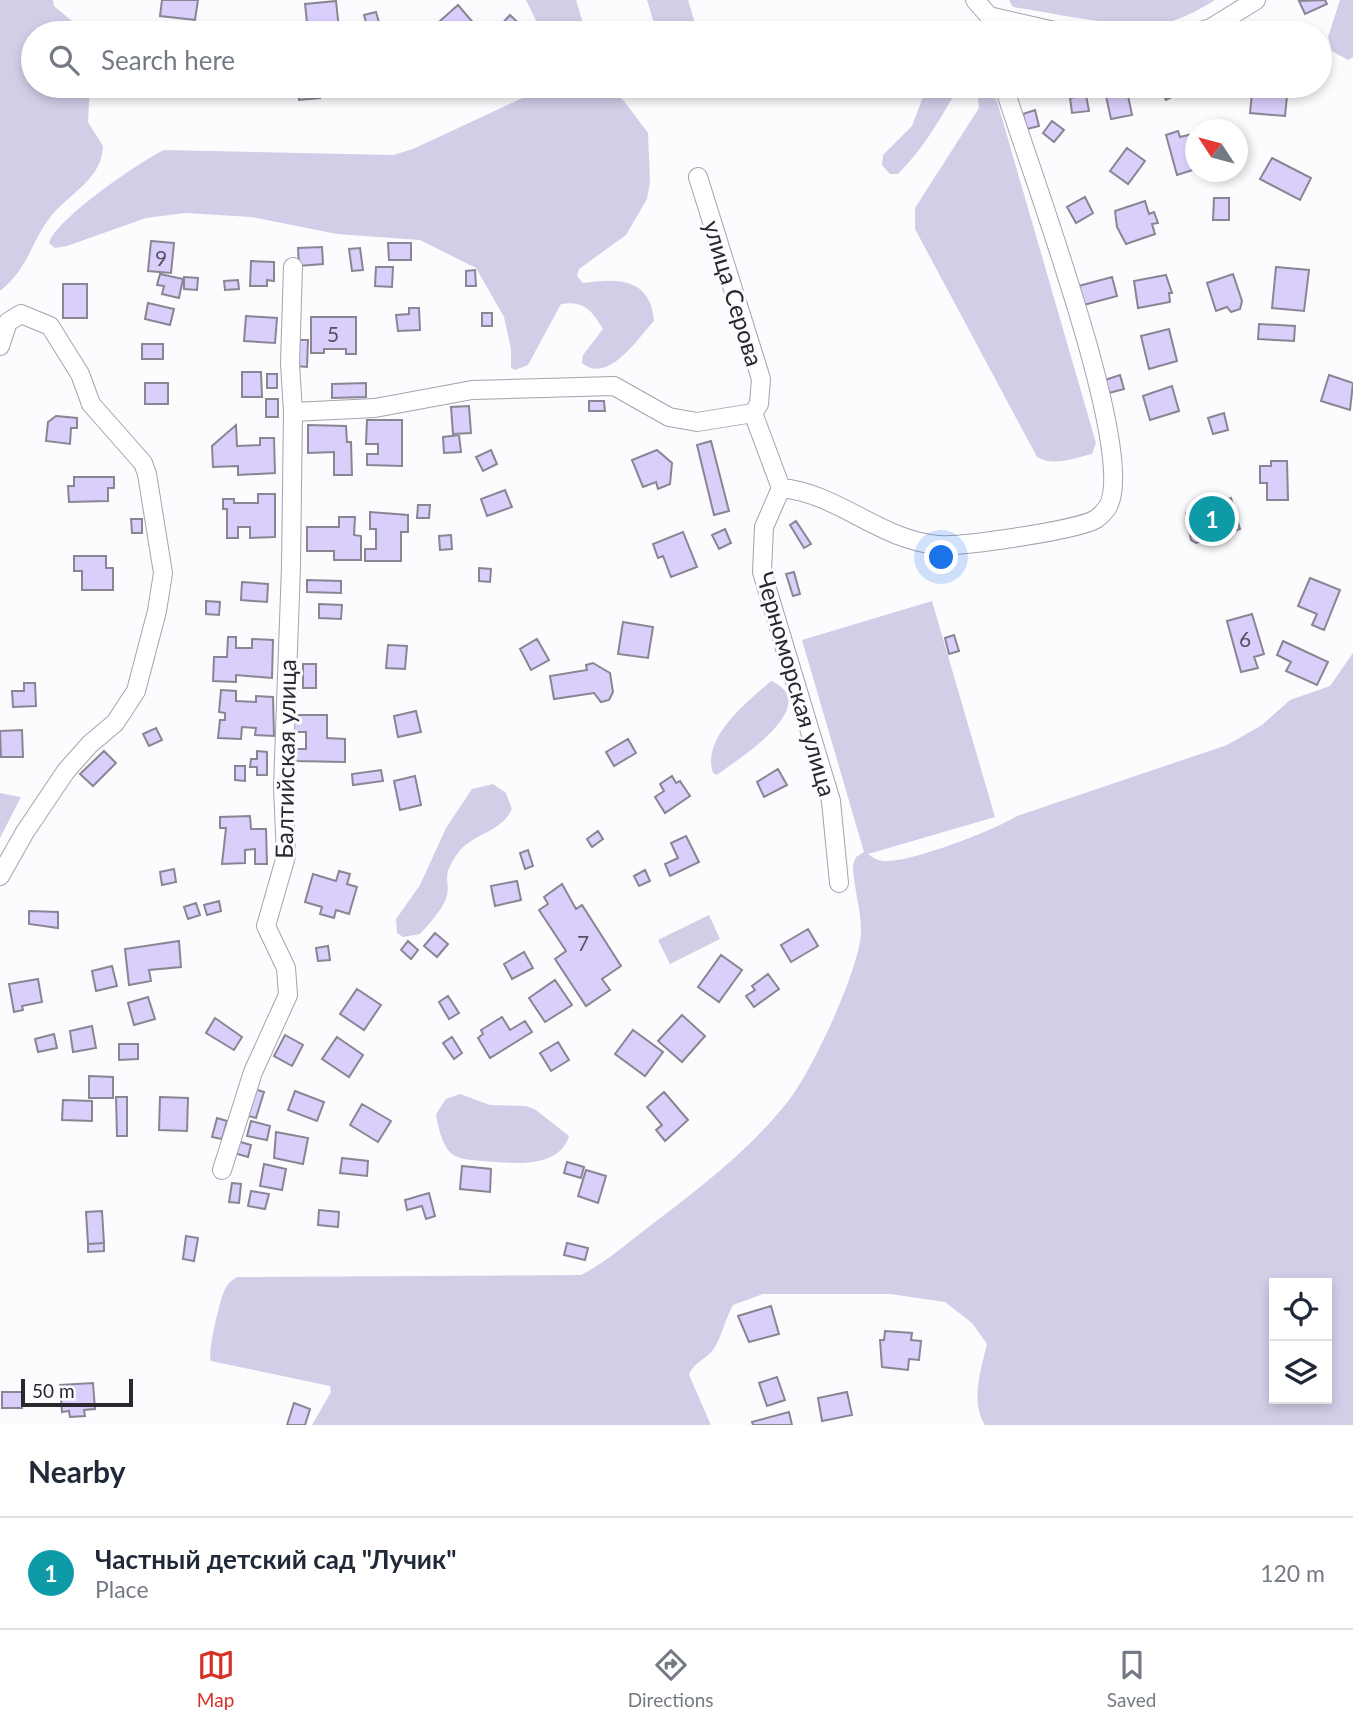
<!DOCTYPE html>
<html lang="en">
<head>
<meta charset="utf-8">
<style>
  body { margin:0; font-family:Lato,sans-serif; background:#f2f2f3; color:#1f2937 }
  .controls { position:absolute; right:21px; bottom:21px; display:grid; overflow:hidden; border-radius:0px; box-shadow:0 4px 10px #0003 }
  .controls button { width:63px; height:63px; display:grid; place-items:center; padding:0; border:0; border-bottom:2px solid #e0e1e3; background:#fff; color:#1f2937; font:35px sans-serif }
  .compass { position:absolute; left:1185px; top:119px; width:63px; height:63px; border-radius:50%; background:#fff; box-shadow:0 4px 10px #0003; rotate:306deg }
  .scale { position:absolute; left:21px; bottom:18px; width:112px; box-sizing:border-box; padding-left:7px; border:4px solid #2a282e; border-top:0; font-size:19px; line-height:24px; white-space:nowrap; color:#2a282e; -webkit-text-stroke:5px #fcfbfe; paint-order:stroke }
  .you { position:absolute; left:942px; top:558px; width:24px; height:24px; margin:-18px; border:5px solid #fff; border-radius:50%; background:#1a73e8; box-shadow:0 0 0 10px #1a73e833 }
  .badge { display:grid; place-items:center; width:46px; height:46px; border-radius:50%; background:#d93025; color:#fff; font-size:23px; font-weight:700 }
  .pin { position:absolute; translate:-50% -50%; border:4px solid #fff; box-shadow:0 2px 7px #0006 }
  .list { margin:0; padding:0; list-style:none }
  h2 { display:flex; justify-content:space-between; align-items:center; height:91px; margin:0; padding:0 28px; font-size:30px }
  h2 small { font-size:23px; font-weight:400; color:#747a83 }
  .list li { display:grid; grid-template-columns:46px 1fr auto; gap:21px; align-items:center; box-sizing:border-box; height:112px; padding:0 28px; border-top:2px solid #e0e1e3 }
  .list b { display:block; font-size:26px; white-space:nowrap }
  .list p { margin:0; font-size:23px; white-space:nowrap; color:#747a83 }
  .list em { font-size:23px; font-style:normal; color:#747a83 }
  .icon { flex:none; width:38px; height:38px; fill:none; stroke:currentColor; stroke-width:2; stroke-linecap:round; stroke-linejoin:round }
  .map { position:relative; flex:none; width:1353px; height:1425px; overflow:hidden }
  .search { position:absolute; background:#fff; box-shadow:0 4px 10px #0003; left:21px; right:21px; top:21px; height:77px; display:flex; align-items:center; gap:18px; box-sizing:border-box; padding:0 24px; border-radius:38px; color:#747a83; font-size:26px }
  .sheet { height:203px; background:#fff }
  nav { display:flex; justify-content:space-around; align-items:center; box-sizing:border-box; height:98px; border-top:2px solid #e0e1e3; background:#fff; font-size:19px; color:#747a83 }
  nav a { display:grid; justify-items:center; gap:4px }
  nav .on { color:#d93025 }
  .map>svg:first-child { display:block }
</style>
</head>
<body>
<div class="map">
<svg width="1353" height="1425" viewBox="0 0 1353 1425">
  <rect width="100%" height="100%" fill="#fcfbfe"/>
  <path fill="#d4cde8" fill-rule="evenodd" d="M0,0h53l1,6 32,27h-53v53h57l-2,36 15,24c-1,33 -32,46 -51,69 -22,27 -22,52 -52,76z
    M526,0h50l10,33h-44z
    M647,0h41l10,33h-41z
    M1009,0h206c-18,11 -39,23 -60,24 -46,2 -97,-10 -142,-17z
    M1340,0h13v57l-5,3 -16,-9 -4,-14z
    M548,86h59l17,15 24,32 2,49 -3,17 -21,36 -47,34 -2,7 6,7c33,-5 68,-6 71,38 -16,17 -46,64 -72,42l1,-8 20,-26c-11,-19 -20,-29 -42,-25l-33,61 -13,5 -4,-2v-19l-7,-32 -28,-49 -56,-28 -83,-6 -86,-17 -66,-4 -39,5 -79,28 -12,2 -6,-5c7,-24 90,-81 115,-93l229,5 20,-6z
    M927,86h32c-18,32 -35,62 -61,88h-8l-8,-9 1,-10 29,-29z
    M988,90l9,11 99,342 -4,11c-17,4 -39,13 -55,3l-122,-228v-21l64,-100 -1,-9 5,-8z
    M932,601l63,216 -127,37c5,4 12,8 20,7 29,-1 104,-30 129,-45l210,-71 35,-20 28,-25 40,-14 23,-33v772h-368c-15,-23 -4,-56 2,-81l-15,-21 -27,-21 -55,-8h-127l-30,11c-8,15 -11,30 -18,42 -7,12 -21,14 -26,28l22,50h-399l19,-33 -1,-6 -119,-25c-4,-8 9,-62 14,-72 3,-6 7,-9 12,-12l344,-2c24,-12 44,-30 65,-46 50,-38 105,-80 143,-129 24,-31 69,-128 72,-166 1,-23 -8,-47 -8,-69l3,-8 8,-5 -62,-212zM1274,1283h53v116h-53z
    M771,681c55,24 -36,80 -54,94l-4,-2c-12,-35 34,-71 58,-92z
    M493,784l13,9 6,16c-11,24 -39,24 -54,44 -19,26 -6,27 -12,46 -5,12 -17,25 -26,35l-17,3 -6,-4 -1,-14 24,-34 26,-57 26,-39z
    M0,793l21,4 -21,41z
    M709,915l11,24 -50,25 -12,-24z
    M460,1094l30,11 36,1 10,4 33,26c-10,34 -59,27 -86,25 -9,-1 -23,-1 -31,-7 -10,-8 -14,-28 -16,-40l10,-15z"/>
  <path fill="#dacefa" stroke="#898693" stroke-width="2" d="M162,0h36l-3,20 -35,-4z
    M1325,0l2,4 -22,10 -6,-13z
    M336,1l3,28 -31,3 -3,-28z
    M458,5l24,28 -32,-2 -15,2 -4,-4z
    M376,12l4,14 -12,4 -4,-15z
    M510,15l19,18h-24l-6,-6z
    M146,86h33l-1,6z
    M298,86h21l1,12 -21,2z
    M1158,86h30l1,2 -23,12z
    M1127,91l5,24 -21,4 -5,-23z
    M1252,93l35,3 -2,20 -35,-3z
    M1086,95l3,16 -17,2 -2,-15z
    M1035,110l4,16 -12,3 -4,-15z
    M1052,121l12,9 -10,12 -11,-9z
    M1178,131l2,6 16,-4v36l-19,6 -11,-40z
    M1127,148l18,13 -17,23 -18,-13z
    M1272,158l39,20 -11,22 -40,-21z
    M1085,197l8,16 -17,10 -9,-16z
    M1214,198h15v22h-16z
    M1145,201l4,13 5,-2 4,11 -6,1 3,10 -29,10 -9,-17 -2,-16z
    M151,241l23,2 -3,30 -23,-2z
    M388,243h23v17h-22z
    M322,247l1,17 -24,2 -1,-18z
    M360,248l3,22 -11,1 -3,-22z
    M251,261l23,1v19l-7,-1v6h-17z
    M376,267h17l-1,20 -17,-1z
    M1276,267l33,3 -5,41 -32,-3z
    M475,270l1,16h-10v-15z
    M160,274l23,5 -4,19 -17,-4 2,-8 -7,-1z
    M1233,274l9,27 -2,8 -9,3 -4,-5 -11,4 -9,-28z
    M1166,275l6,18h-3l1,9 -32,6 -4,-27z
    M184,277l14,1 -1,12 -13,-1z
    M1112,277l5,19 -37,10 -5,-19z
    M238,280l1,9 -14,1 -1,-9z
    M63,284h24v34h-24z
    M148,303l26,6 -4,16 -25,-6z
    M409,308h10l1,22 -22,1 -2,-16 13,-1z
    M482,313h10v13h-10z
    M246,316l31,2 -2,25 -31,-2z
    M311,317h45v37h-10v-5h-22v4h-13z
    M1259,324l36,2 -1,15 -36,-2z
    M1169,329l8,32 -28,8 -8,-33z
    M297,340h11l-1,27 -11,-1z
    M142,344h21v15h-21z
    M242,372h19l1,25h-20z
    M267,374h10v14h-10z
    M1120,375l4,14 -15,4 -4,-13z
    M1329,375l24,8 -3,27 -29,-9z
    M145,383h23v21h-23z
    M366,383v14l-34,1v-14z
    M1172,386l7,25 -29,9 -7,-24z
    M266,399h12v18h-12z
    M589,401h15l1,10h-16z
    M469,406l2,27 -18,1 -2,-27z
    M1224,413l4,17 -15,4 -5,-16z
    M56,416l21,2v10h-6l-1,16 -24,-3 2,-19z
    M367,420h35v46l-35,-1v-11h11v-10h-12z
    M236,425l1,21 23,-1v-7h14l1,35 -37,2v-9l-25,1 -1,-21z
    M308,425l38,1 1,16h4l1,33h-18v-23l-26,1z
    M459,435l2,17 -17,1 -1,-16z
    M711,441l18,70 -15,4 -17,-70z
    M491,450l6,14 -14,7 -7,-14z
    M657,450l15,13 -2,21 -12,5 -2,-7 -13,5 -11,-27z
    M1271,461h16l1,39h-21v-17h-7v-17h11z
    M74,477h40v11h-6v13l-39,1 -1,-16h6z
    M505,490l7,17 -25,9 -6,-17z
    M258,494h17v43l-25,1v-11h-12v11h-11v-29h-4v-10h11v4h24z
    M1231,498l9,31 -44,14 -5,-3 -5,-27 16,-9 9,1z
    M418,505h12l-1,13h-12z
    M370,512l38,3v17h-7v29h-36v-12h11v-20h-6z
    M339,517h16l-1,18 7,1v24h-27v-9h-27v-24h32z
    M131,519h11v14h-10z
    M796,521l15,23 -7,4 -14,-23z
    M725,529l6,14 -12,6 -7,-14z
    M683,532l14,35 -26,10 -8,-21 -5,2 -5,-14z
    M451,535l1,14 -12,1 -1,-14z
    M74,556h32v12h7v22h-31v-19h-8z
    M479,568l12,1 -1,13 -11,-1z
    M794,572l6,22 -7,2 -7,-22z
    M1310,578l30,12 -16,40 -12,-5 5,-11 -19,-8z
    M307,580l34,1v12l-34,-1z
    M242,582l26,2 -1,18 -26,-2z
    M206,601l14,1 -1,13 -13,-1z
    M319,604l23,1 -1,14 -22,-1z
    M1252,614l12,40 -10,3 4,11 -17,4 -14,-51z
    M623,622l30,5 -5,31 -30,-4z
    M954,635l5,16 -10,3 -4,-16z
    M228,637h8v11h16v-9l21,1 -1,38 -36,-3v7l-23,-1 1,-24h13z
    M537,639l12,21 -18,10 -11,-21z
    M1283,641l45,21 -11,23 -31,-14 5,-9 -14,-7z
    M388,645l19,1 -2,23 -19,-1z
    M593,663l17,10 3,19 -4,8 -8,2 -7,-9 -40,6 -4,-23 37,-6 -1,-5z
    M303,664h13v24h-13z
    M24,683h11l1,23 -23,1 -1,-16h12z
    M221,690l15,1v10l20,1v-6l17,1 1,39 -19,-1 1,-7 -14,-1 -1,12 -23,-1 2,-18h5v-7l-6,-1z
    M416,711l5,21 -23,5 -4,-21z
    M294,715h33v23l18,1v23l-51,-1v-12h12v-17h-12z
    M156,728l6,12 -13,6 -6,-12z
    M22,730l1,27h-22l-1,-26z
    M628,739l8,14 -22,13 -8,-14z
    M104,751l12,12 -23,23 -13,-12z
    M257,751l10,1v23h-10v-8h-7l1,-8h6z
    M235,766h10v15l-10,-1z
    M778,769l9,16 -23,12 -7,-15z
    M381,770l2,11 -30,4 -1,-11z
    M415,776l6,29 -21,5 -6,-29z
    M672,776l4,7 4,-2 10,15 -25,17 -10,-16 9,-6 -4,-7z
    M250,816l1,13h15l1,35h-12v-15l-10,1v13l-23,1 4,-36h-6v-11z
    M598,831l5,8 -11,8 -5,-8z
    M686,836l13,26 -29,14 -5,-12 13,-6 -7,-15z
    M528,850l5,16 -8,3 -5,-16z
    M174,869l2,13 -14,3 -2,-13z
    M645,870l5,11 -11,5 -5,-10z
    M339,871l11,3 -3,10 10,3 -8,27 -13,-4 -2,8 -14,-4 2,-7 -17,-5 8,-28 23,7z
    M517,881l4,19 -26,6 -4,-20z
    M562,884l14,25 6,-4 39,61 -19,13 8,11 -24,16 -31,-47 11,-8 -27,-41 9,-6 -4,-7z
    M219,901l2,10 -14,4 -3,-10z
    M196,903l4,12 -12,4 -4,-12z
    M29,911l29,1v16l-29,-4z
    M808,929l10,17 -27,16 -10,-17z
    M435,933l13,11 -11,13 -13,-11z
    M179,941l2,26 -32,3 2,11 -22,4 -4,-36z
    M408,941l10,9 -7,9 -10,-9z
    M328,946l2,14 -12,1 -2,-13z
    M524,952l9,16 -21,11 -8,-15z
    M721,955l21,15 -23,32 -21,-15z
    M112,966l5,20 -21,5 -4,-20z
    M768,974l11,15 -25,18 -8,-11 9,-6 -3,-4z
    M38,979l4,23 -20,4 1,4 -9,2 -5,-28z
    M555,980l17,25 -27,17 -16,-24z
    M357,989l24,16 -17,25 -24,-16z
    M448,996l11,17 -10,6 -10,-17z
    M148,997l7,22 -21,6 -6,-22z
    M682,1015l23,21 -23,26 -24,-21z
    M502,1017l8,13 15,-9 7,11 -42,26 -12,-20 5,-4 -2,-4z
    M215,1018l27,19 -8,13 -28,-17z
    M92,1026l4,22 -23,4 -3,-21z
    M633,1030l30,22 -18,24 -30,-22z
    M54,1034l3,14 -19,4 -3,-13z
    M285,1035l18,10 -11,21 -18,-10z
    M337,1037l26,18 -14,22 -27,-18z
    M452,1037l10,16 -8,6 -11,-16z
    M558,1042l11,18 -18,11 -11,-18z
    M119,1044h19v15l-19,1z
    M89,1076l24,1v21h-24z
    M254,1089l10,3 -8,26 -11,-3z
    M295,1091l29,11 -7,19 -29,-11z
    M664,1092l24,28 -23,21 -9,-11 6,-5 -15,-18z
    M116,1097h11v39h-10z
    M160,1097l28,1 -1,33 -28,-1z
    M63,1100l29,1v20l-30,-1z
    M362,1104l29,17 -13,21 -28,-17z
    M217,1118l10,3 -5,18 -10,-2z
    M251,1121l19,5 -3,14 -20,-4z
    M276,1132l32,6 -5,26 -29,-6z
    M237,1141l14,4 -3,12 -14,-4z
    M342,1158l26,3 -1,15 -27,-3z
    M567,1162l17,5 -3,11 -17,-5z
    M264,1164l22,5 -4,21 -22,-4z
    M462,1166l29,3 -1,23 -30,-3z
    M586,1170l20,6 -8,27 -20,-7z
    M232,1183l9,1 -2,19 -10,-1z
    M251,1191l18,3 -4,15 -17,-3z
    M429,1193l6,23 -9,3 -4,-13 -15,4 -2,-10z
    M319,1210l20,2 -1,15 -20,-2z
    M102,1211l2,32 -16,1 -2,-32z
    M186,1236l12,2 -4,23 -11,-2z
    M104,1243v8l-16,1v-8z
    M567,1243l21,5 -3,12 -21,-5z
    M771,1306l8,28 -30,8 -11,-26z
    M885,1331l27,2 -1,7 10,1 -2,19 -10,-1 -1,11 -26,-3 -2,-27h4z
    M777,1377l8,23 -18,6 -8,-23z
    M93,1383l2,26 -11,1 1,6 -15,1 -1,-6 -7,1 -2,-27z
    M2,1392h20v16h-20z
    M847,1392l5,23 -30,6 -4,-23z
    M294,1403l16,6 -5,16h-18z
    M789,1412l3,13h-39l-1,-3z"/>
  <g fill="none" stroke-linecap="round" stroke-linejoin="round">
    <g stroke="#a6a2b0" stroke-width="20">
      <path id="minor" d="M975,0l14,16 74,17
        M1194,33l17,-5 45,-28
        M698,177l63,202 -2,25 -6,9
        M0,346l8,-24 13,-8 29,12 30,48 11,30 52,59 4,11 16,99 -6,38 -21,80 -21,32 -25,21 -24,27 -41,61 -25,44
        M293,412l82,-4 97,-18 142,-4 55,31 28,5 56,-9
        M753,413l28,75
        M781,488c57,5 100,53 158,57 22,2 140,-15 157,-26 3,-2 8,-7 11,-11 34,-50 -83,-353 -103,-422
        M781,488l-17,39 -2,45 69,229 8,82
        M222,1170l31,-98 35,-77 -2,-27 -20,-42 20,-70 -3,-69 8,-221 2,-154 -3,-49 3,-96"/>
    </g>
    <use href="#minor" stroke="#fff" stroke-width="18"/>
  </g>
  <g text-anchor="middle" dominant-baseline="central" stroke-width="6" stroke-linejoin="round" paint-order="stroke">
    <g font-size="21" fill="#565261">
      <text x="161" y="257">9</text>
      <text x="333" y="333">5</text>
      <text x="1245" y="638">6</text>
      <text x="583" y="942">7</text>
    </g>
    <g font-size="24" fill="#2a282e" stroke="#fcfbfe">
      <text transform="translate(734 293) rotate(73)">улица Серова</text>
      <text transform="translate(797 684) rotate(74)">Черноморская улица</text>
      <text transform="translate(285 759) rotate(-89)">Балтийская улица</text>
    </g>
  </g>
</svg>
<div class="controls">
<button><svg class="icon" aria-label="locate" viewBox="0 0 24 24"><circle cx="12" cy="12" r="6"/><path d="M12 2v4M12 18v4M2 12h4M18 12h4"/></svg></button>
<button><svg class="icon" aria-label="layers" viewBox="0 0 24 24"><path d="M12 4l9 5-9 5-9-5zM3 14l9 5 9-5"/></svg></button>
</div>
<svg class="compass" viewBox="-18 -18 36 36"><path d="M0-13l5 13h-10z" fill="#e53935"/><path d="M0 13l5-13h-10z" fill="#747a83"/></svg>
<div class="scale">50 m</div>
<div class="you"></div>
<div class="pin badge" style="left:1212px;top:519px;background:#0f9aa8">1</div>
<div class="search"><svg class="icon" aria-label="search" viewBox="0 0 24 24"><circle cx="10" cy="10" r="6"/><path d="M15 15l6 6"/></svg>Search here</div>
</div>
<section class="sheet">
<h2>Nearby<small></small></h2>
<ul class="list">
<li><span class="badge" style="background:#0f9aa8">1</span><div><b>Частный детский сад &quot;Лучик&quot;</b><p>Place</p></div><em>120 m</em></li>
</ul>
</section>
<nav>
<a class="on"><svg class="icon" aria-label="map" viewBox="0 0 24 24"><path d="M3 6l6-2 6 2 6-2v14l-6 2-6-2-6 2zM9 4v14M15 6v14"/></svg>Map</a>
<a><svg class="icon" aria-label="directions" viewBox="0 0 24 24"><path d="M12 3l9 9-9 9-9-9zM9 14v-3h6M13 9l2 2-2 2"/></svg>Directions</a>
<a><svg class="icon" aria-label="saved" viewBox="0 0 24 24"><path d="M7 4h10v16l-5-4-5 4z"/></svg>Saved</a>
</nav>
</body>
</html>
